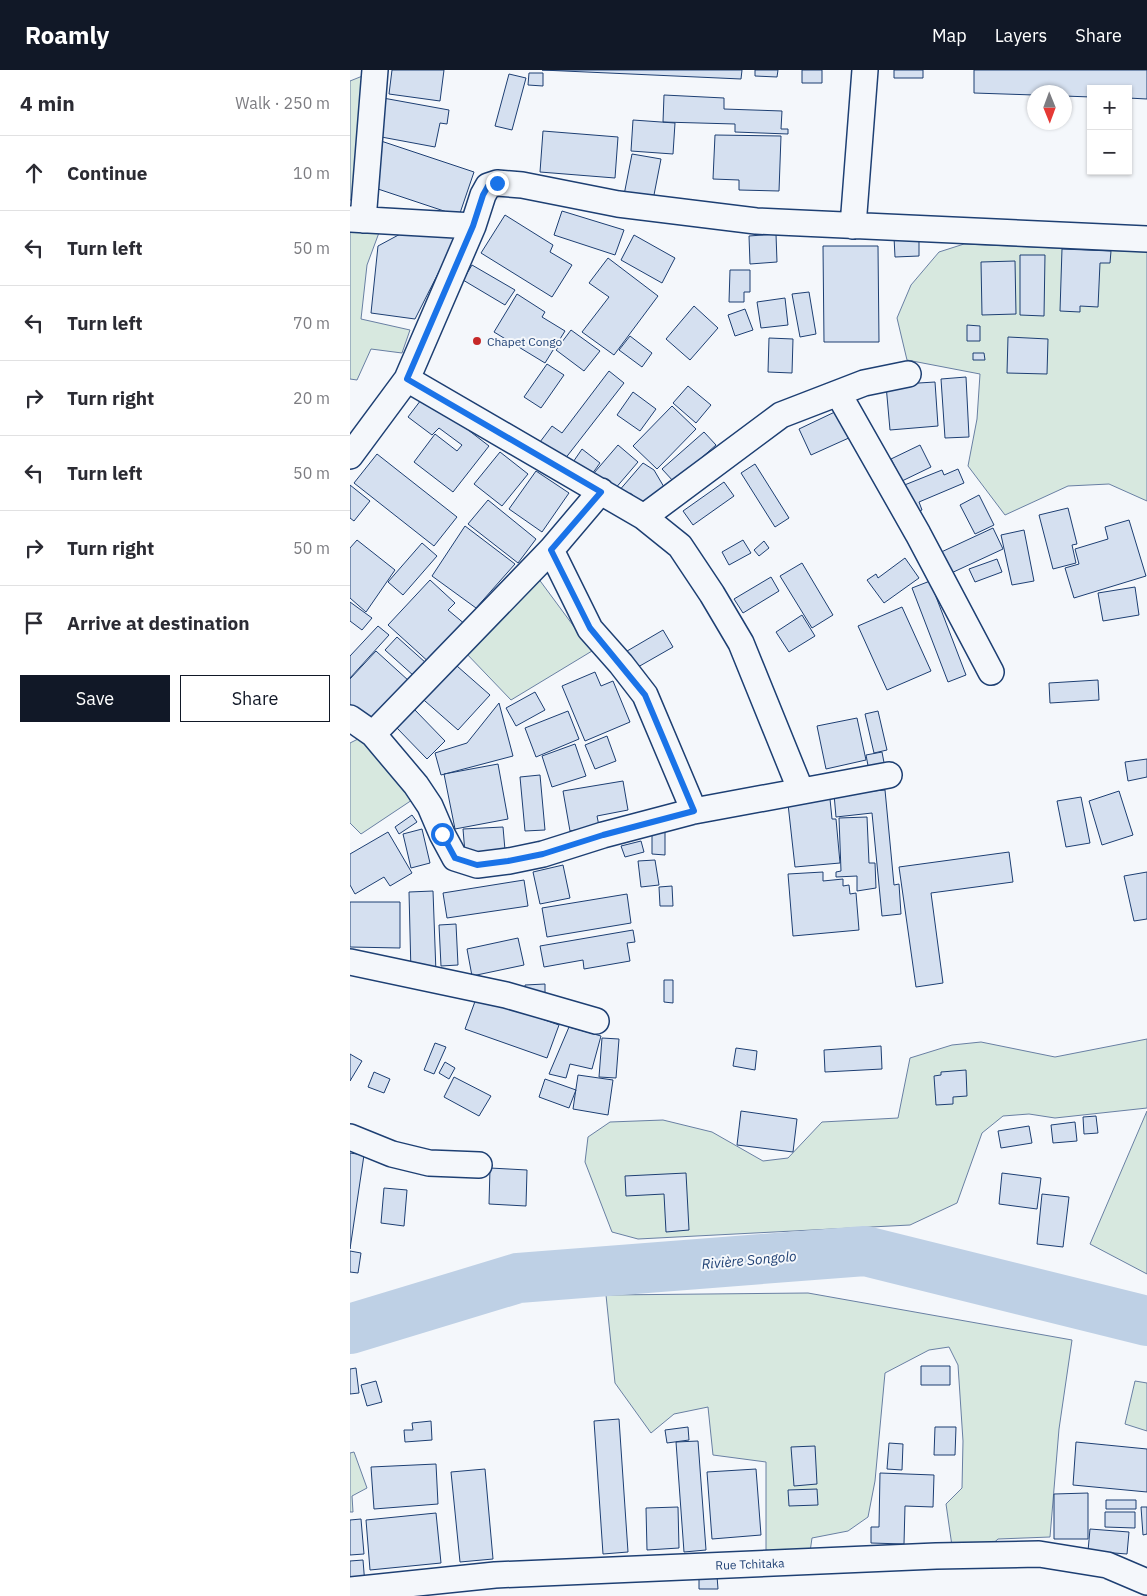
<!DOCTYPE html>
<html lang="en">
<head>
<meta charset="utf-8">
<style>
  body { margin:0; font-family:"IBM Plex Sans",sans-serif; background:#f7f7f7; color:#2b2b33 }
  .controls { position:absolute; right:15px; top:15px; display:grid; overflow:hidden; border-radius:0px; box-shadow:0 1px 4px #0004 }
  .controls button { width:45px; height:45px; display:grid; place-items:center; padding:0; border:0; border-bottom:1px solid #e1e1e2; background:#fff; color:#2b2b33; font:25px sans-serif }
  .compass { position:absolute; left:677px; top:15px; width:45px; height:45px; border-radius:50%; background:#fff; box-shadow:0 1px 4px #0004; rotate:179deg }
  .stop { position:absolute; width:15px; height:15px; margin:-11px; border:4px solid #1a73e8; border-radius:50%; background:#fff }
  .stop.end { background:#1a73e8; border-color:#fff; box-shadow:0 1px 5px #0008 }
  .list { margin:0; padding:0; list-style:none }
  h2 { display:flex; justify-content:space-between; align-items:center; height:65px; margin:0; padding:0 20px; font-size:21px }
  h2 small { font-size:16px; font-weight:400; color:#7c7c81 }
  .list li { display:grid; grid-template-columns:32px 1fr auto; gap:15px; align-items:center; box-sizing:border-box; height:75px; padding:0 20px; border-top:1px solid #e1e1e2 }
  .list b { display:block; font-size:19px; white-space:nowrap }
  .list em { font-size:16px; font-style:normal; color:#7c7c81 }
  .actions { display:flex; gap:10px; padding:15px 20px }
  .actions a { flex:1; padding:11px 0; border:1px solid #111827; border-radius:0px; text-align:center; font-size:18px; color:#111827 }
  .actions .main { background:#111827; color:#fff }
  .icon { flex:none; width:28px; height:28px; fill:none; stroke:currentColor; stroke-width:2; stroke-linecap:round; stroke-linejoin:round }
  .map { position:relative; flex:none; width:797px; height:1526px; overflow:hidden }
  header { display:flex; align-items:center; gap:30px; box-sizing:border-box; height:70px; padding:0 25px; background:#111827; color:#fff }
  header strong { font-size:24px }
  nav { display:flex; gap:28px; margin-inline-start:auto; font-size:18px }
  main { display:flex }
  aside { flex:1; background:#fff }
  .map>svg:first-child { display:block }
</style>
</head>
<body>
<header>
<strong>Roamly</strong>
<nav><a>Map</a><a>Layers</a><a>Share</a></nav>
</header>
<main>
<aside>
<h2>4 min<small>Walk · 250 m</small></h2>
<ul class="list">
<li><svg class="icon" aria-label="ahead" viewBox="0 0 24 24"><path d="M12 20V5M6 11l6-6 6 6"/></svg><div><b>Continue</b></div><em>10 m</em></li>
<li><svg class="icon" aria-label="left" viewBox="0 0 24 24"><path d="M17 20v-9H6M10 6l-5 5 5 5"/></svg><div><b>Turn left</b></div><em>50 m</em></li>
<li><svg class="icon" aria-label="left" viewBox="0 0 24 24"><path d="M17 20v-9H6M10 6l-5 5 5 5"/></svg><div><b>Turn left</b></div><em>70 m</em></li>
<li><svg class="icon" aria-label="right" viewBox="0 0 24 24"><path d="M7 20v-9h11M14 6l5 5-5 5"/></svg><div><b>Turn right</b></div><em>20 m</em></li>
<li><svg class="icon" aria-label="left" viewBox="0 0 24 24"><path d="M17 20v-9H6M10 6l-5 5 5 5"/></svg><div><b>Turn left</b></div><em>50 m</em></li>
<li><svg class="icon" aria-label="right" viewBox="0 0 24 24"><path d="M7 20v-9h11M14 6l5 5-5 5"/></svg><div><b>Turn right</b></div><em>50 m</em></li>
<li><svg class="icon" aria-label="arrive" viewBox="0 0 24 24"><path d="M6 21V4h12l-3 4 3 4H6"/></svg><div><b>Arrive at destination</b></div></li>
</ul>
<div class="actions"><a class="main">Save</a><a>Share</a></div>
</aside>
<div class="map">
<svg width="797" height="1526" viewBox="0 0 797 1526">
  <rect width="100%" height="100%" fill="#f4f7fb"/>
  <path fill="#d7e8df" stroke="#687fa3" d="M15,5l-10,125h-5v-119z
    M0,157l30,3 -13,35 -6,54 49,11 -8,23 -31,-4 -14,31 -7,-1z
    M614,174l183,8v249l-38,-17 -41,2 -63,29 -37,-49 9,-47 3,-45 -73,-14 -10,-42 14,-33 28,-33z
    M188,508l54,73 -81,49 -47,-49z
    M14,666l51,62 -54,36 -11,-11v-80z
    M797,969v69l-92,10 -26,-4 -26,2 -21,17 -25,70 -47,22 -272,14 -26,-7 -27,-70 3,-25 22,-15 53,-2 49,12 51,29 25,-3 34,-36 76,-4 12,-60 42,-13 29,-3 74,15z
    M797,1041v163l-57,-30z
    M458,1223l264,47 -13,89 -9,108 -52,2 -10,9 -36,-2 -6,-42 16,-16 1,-47 -5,-76 -9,-18 -20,3 -44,23 -10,108 -7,36 -20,14 -36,7 -2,14 -11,4 -33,-6v-88l-53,-7 -5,-48 -34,7 -23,19 -36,-50 -9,-88z
    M785,1311l12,2v48l-22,-7z
    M4,1382l13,36 -15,8 1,16h-3v-59z"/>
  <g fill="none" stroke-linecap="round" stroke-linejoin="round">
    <path stroke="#bed0e5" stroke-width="50" d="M0,1259l168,-51 347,-27 282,70"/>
  </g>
  <path fill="#d5e0f0" stroke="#1d3f73" d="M42,0h52l-4,31 -51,-7z
    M192,0h200l-1,9z
    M405,0h23l-1,7 -22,-1z
    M452,0h20v13h-20z
    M544,0h29v8h-29z
    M624,0h173v29l-19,-1v-9h-37v8l-27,-1v-4h-30v3l-60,-2z
    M179,3h14v13l-15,-1z
    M159,4l17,4 -14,52 -17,-4z
    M314,25l60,3v11l58,2 -1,18h7v5l-53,-2v-8l-72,-2z
    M33,28l66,12 -2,14 -7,-1 -5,24 -59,-11z
    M283,50l42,3 -2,31 -42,-3z
    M193,61l75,6 -3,41 -75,-6z
    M365,65l66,1 -2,55 -40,-1v-10l-26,-1z
    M31,71l93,31 -15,44 -93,-31z
    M282,84l29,5 -8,41 -29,-5z
    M212,141l62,19 -9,25 -61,-20z
    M155,145l48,30 -3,7 22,13 -20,32 -71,-44z
    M54,162l52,6 -41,81 -44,-6 7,-67z
    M426,164l1,28 -27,2 -1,-28z
    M284,165l41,23 -13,25 -41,-23z
    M544,167h25v19l-24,1z
    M473,176h55l1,96h-55z
    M712,179l49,2 -1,12h-10l-2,44 -18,-1v6l-20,-1z
    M670,185h25l-1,61 -24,-1z
    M258,188l50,38 -44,59 -32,-23 27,-35 -20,-14z
    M665,191l1,53 -34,1 -1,-53z
    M122,195l43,25 -10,15 -42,-25z
    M380,200h20v22h-6v10h-15z
    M459,222l7,42 -16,3 -8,-43z
    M167,224l28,18 -3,5 23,14 -20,32 -51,-31z
    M435,228l3,27 -27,3 -4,-26z
    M344,236l24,22 -28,32 -24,-21z
    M395,239l8,21 -18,6 -7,-21z
    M617,255l13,1v15h-13z
    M221,260l29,21 -16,20 -28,-21z
    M280,266l22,17 -10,14 -23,-17z
    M658,267l40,2 -1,35 -40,-1z
    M419,268l24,1 -1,34 -24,-1z
    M623,283h11l1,7h-12z
    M197,294l17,11 -23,33 -17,-11z
    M259,301l15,12 -63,81 -24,-18 15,-20 10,7z
    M616,307l3,60 -24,1 -4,-59z
    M585,312l3,44 -48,4 -4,-45z
    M338,316l23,19 -15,18 -23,-20z
    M283,322l23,17 -16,22 -23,-16z
    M74,326l65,50 -36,46 -39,-30 21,-28 22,17 5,-6 -23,-17 -7,7 -24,-18z
    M322,336l24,23 -39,40 -24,-23z
    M489,340l12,27 -40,18 -12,-26z
    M354,362l12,13 -42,37 -12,-13z
    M268,375l20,17 -24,28 -20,-17z
    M570,375l11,22 -29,14 -11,-22z
    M232,379l18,14 -13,18 -18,-13z
    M150,382l28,22 -26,32 -28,-22z
    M27,384l80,63 -23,29 -80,-63z
    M293,393l11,7 10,17 -27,19 -7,-6 4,-4 -4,-3 -4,4 -8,-5z
    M405,394l34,54 -14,9 -34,-54z
    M608,399l6,14 -45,19 3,8 -8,3 -12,-27 40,-16 2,5z
    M186,401l33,22 -27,39 -33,-23z
    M374,412l10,14 -41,29 -10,-14z
    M0,415l20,16 -16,20 -4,-3z
    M629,425l15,30 -19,9 -15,-29z
    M138,430l48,39 -18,24 -50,-39z
    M718,438l9,36 -5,1 4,18 -23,6 -14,-54z
    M779,450l17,56 -72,22 -9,-30 14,-4 -4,-15 33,-10 -3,-12z
    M115,456l50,38 -39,44 -44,-32z
    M643,458l10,21 -56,26 -10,-21z
    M674,460l10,51 -22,4 -11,-50z
    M7,470l38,30 -29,42 -16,-14v-50z
    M393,470l8,13 -22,12 -7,-13z
    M414,471l5,7 -10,8 -5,-6z
    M72,473l15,13 -34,39 -15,-13z
    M555,488l14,20 -35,25 -17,-23 9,-6 2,4z
    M647,489l5,13 -27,10 -6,-13z
    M452,493l31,52 -21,13 -32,-52z
    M421,507l8,14 -36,22 -9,-14z
    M80,510l25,23 -7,7 18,15 -35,39 -43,-39z
    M580,511l36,94 -18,7 -36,-94z
    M785,517l4,28 -36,6 -5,-28z
    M0,532l22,16 -10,12 -12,-9z
    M552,537l29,64 -44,19 -29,-64z
    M452,545l13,21 -26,16 -13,-20z
    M28,556l11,9 -39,43v-22z
    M313,560l10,17 -42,24 -9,-17z
    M47,567l29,26 -12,13 -29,-26z
    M26,581l33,30 -39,42 -20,-18v-26z
    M99,589l41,36 -32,35 -41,-36z
    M245,602l6,14 12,-5 17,41 -45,19 -23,-55z
    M748,610l1,20 -49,3 -1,-20z
    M185,622l10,18 -29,16 -10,-18z
    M149,633l14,53 -72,19 -6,-22 32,-10z
    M64,639l31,32 -18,18 -31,-32z
    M218,641l11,28 -43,18 -11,-29z
    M528,641l9,39 -13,3 -9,-39z
    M507,648l9,42 -40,9 -9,-43z
    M257,666l9,25 -21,8 -10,-24z
    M225,674l11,32 -34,11 -10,-31z
    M532,682l4,21 -16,3 -4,-21z
    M797,689v18l-19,4 -3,-19z
    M148,694l10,55 -53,10 -11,-55z
    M190,705l5,55 -20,1 -5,-54z
    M273,711l5,29 -31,6 2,10 -29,5 -7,-40z
    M535,720l9,95 5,-1 2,30 -19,2 -10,-103 -36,4 -2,-23z
    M769,721l14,44 -31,10 -13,-44z
    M731,727l9,46 -24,4 -9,-46z
    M480,729l2,20h4l4,44 -45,4 -7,-63z
    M62,745l5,7 -18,12 -4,-7z
    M517,747l2,46h6l1,25 -19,3v-15l-21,1v-5l5,-1 -2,-53z
    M153,757l2,23 -40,3 -2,-24z
    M72,759l8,34 -19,5 -8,-34z
    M302,760h13v25l-13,-1z
    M38,762l24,41 -22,13 -6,-9 -29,17 -5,-9v-31z
    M291,771l3,11 -19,5 -4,-11z
    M659,782l4,30 -82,11 12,90 -27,4 -17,-120z
    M305,790l4,25 -18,2 -3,-26z
    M213,795l7,33 -30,6 -7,-32z
    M473,802v9l20,-2v7l6,-1 1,9 6,-1 3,37 -66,6 -5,-62z
    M797,802v47l-13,2 -10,-45z
    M174,810l4,26 -81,12 -4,-25z
    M322,816l1,20h-13l-1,-19z
    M83,821l3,82h-25l-2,-81z
    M277,824l4,29 -84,14 -5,-29z
    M0,832h50v46l-50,-1z
    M106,854l2,41 -17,1 -2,-41z
    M283,860l2,12 -8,1 3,18 -46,8 -1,-9 -39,7 -4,-21z
    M168,868l6,27 -52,11 -5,-27z
    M314,910h9v23l-9,-1z
    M195,914v13l-20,1v-13z
    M127,926l82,29 -12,33 -82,-29z
    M219,957l32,9 -9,33 -22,-5 -4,14 -17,-4z
    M252,968l17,1 -3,39 -17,-1z
    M85,973l11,4 -12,27 -10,-4z
    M531,976l1,23 -57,3 -1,-22z
    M386,978l21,3 -2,19 -22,-4z
    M0,984l12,7 -12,20z
    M95,992l10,6 -6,11 -10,-6z
    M616,1000l1,26 -14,1v7l-17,1 -2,-29 7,-1v-3z
    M24,1002l16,7 -6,14 -16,-6z
    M228,1005l35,5 -5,35 -35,-6z
    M104,1007l37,19 -12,20 -35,-19z
    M195,1009l31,11 -7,18 -30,-11z
    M391,1041l56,8 -4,33 -56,-7z
    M746,1046l2,17 -14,1 -1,-17z
    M725,1052l2,19 -24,2 -2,-18z
    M679,1056l3,17 -31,5 -3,-17z
    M0,1083l14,2 -14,94z
    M140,1098l37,2 -1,36 -37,-2z
    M336,1103l3,57 -23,2 -2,-38 -38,2 -1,-20z
    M652,1103l39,5 -4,31 -38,-5z
    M34,1118l23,2 -3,36 -23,-3z
    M692,1124l27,3 -6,50 -26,-3z
    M0,1181l11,2 -3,20 -8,-1z
    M571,1296h29v19h-29z
    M6,1298l3,25 -9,1v-25z
    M26,1311l6,21 -15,4 -6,-21z
    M269,1349l9,133 -25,2 -9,-133z
    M81,1351l1,19 -27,2 -1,-12h9l-1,-7z
    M338,1357l1,13 -22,3 -2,-13z
    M585,1357h21l-1,28h-21z
    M348,1371l8,109 -22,2 -8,-110z
    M726,1372l71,7v43l-74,-7z
    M539,1373l14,1 -1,26 -15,-1z
    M465,1376l2,38 -23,2 -3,-39z
    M86,1394l2,40 -64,5 -3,-42z
    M135,1399l8,90 -33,3 -9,-90z
    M406,1399l5,66 -49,4 -5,-67z
    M530,1403l54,2 -1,32 -28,-1 -1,38 -33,-1v-16h8z
    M467,1419l1,16 -29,1 -1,-16z
    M738,1423v46h-34v-45z
    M756,1430h30v9h-30z
    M328,1437l1,41 -32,2 -1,-42z
    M791,1437h6v27l-4,1z
    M755,1442h30v16l-30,-1z
    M86,1443l5,50 -71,7 -4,-50z
    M11,1449l3,35 -14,1v-35z
    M740,1459l39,3 -2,22 -39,-3z
    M13,1490l2,25 -15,1v-25z
    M349,1503l18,3 1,13h-19z"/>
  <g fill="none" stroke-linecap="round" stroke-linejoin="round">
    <g stroke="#1d3f73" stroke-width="28">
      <path id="minor" d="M0,149l123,7
        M13,150l12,-150
        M503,156l12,-156
        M57,309l237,138 36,29 32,48 29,49 60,148
        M488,323l80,141 73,138
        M0,386l57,-77 66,-153 10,-31 5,-9 9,-3 25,2 96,19 138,17 391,18
        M294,447l137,-102 83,-32 44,-9
        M201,480l39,79 31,35 24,31 49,116
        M0,648l23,16 43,51 14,21 12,28 13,24 22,7 32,-4 34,-7 60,-19 91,-24 195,-36
        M23,664l178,-184 50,-59
        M0,892l156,33 90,26
        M0,1067l42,17 37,9 50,2
        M0,1520l145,-15 441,-19 103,-2 68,11 40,17"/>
    </g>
    <use href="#minor" stroke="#f4f7fb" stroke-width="25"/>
  </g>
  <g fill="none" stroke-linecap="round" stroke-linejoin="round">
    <path stroke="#1a73e8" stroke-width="6" d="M92,764l13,24 22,7 31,-4 35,-7 60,-19 91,-24 -49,-116 -55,-67 -39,-78 50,-58 -194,-113 66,-153 10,-31 5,-9 9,-3"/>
  </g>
  <circle fill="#c62828" stroke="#f4f7fb" stroke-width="2" cx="127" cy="271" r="5"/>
  <g text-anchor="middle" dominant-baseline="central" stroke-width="4" stroke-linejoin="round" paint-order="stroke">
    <g font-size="12" fill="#1d3f73" stroke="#f4f7fb" text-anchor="start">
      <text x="137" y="271">Chapet Congo</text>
    </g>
    <g font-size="12" fill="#1d3f73" stroke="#f4f7fb">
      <text transform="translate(400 1494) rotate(-2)">Rue Tchitaka</text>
    </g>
    <g font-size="14" font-style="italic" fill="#1d3f73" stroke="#f4f7fb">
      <text transform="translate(399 1190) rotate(-5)">Rivière Songolo</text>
    </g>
  </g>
</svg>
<div class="controls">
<button>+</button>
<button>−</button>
</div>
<svg class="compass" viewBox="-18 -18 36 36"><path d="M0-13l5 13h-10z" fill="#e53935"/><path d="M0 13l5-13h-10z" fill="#7c7c81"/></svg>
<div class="stop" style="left:92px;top:764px"></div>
<div class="stop end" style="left:147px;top:113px"></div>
</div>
</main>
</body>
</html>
